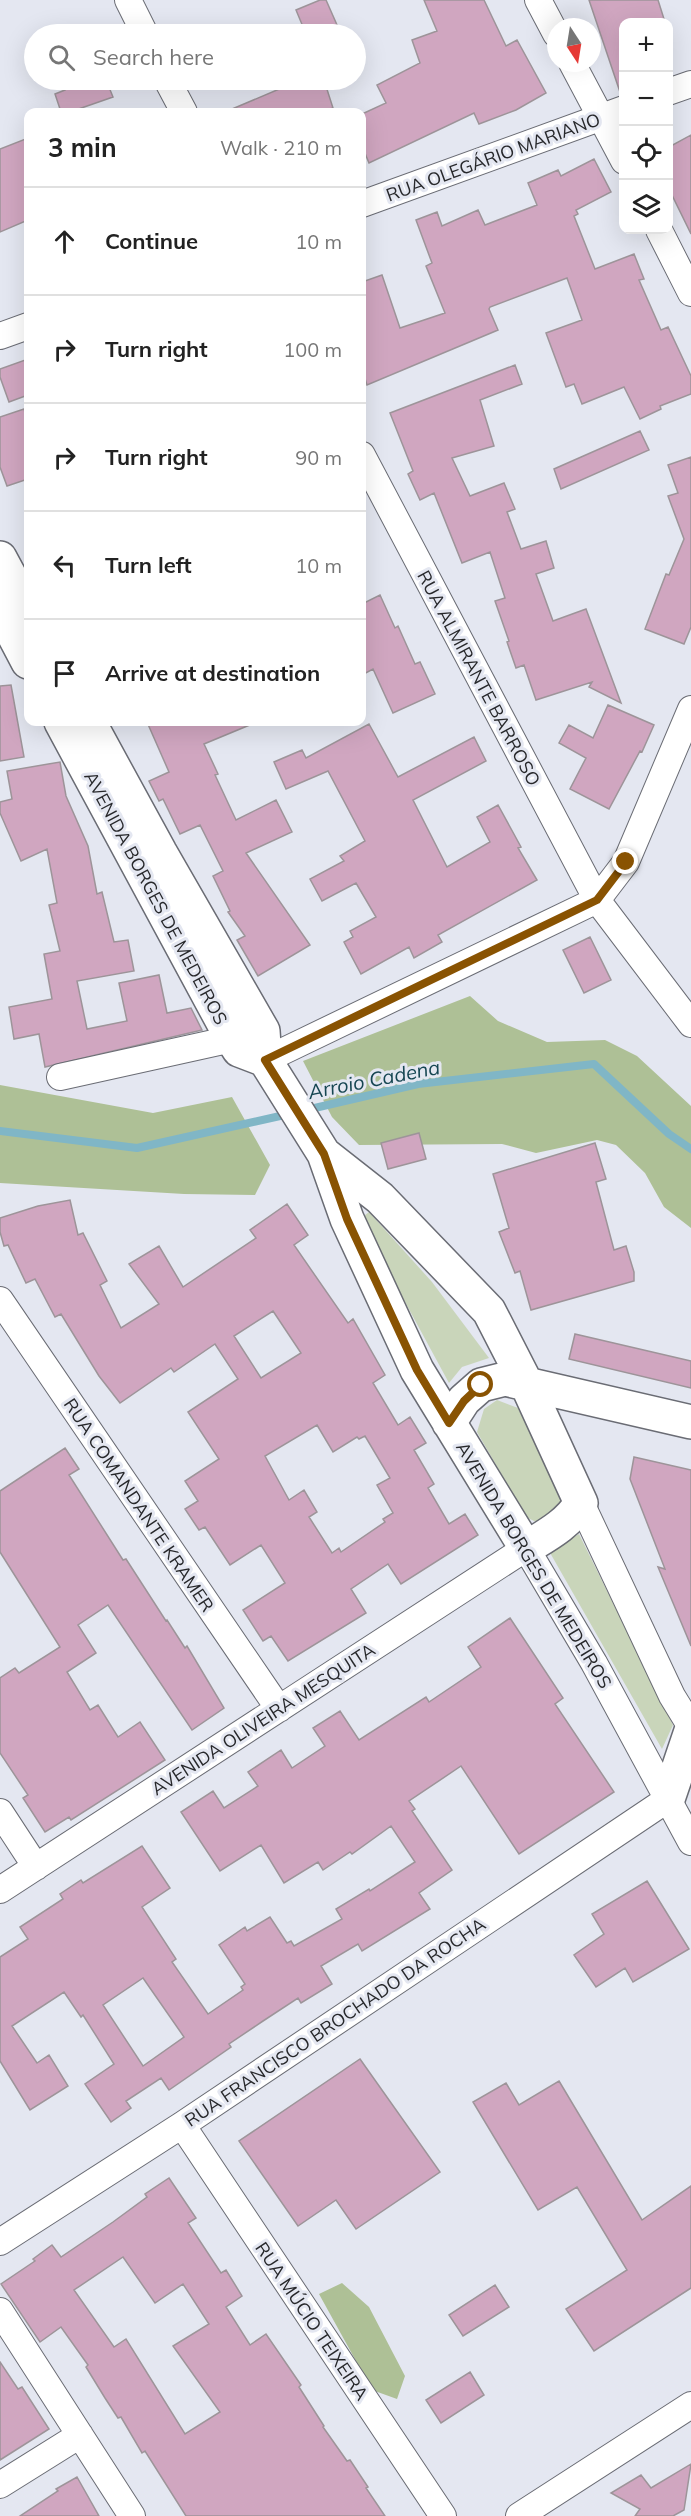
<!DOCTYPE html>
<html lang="en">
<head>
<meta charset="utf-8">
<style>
  body { margin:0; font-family:Mulish,sans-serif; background:#f2f2f2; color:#222 }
  .controls { position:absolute; right:18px; top:18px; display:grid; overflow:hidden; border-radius:12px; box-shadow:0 6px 24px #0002 }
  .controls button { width:54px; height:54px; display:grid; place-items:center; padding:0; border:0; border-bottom:2px solid #e0e0e0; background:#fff; color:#222; font:30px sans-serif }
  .compass { position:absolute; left:547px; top:18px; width:54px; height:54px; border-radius:50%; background:#fff; box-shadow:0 6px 24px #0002; rotate:168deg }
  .stop { position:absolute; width:18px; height:18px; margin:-14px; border:4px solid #895302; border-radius:50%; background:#fff }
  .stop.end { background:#895302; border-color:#fff; box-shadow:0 2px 6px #0008 }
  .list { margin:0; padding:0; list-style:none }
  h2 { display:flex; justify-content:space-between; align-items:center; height:78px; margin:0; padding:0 24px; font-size:26px }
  h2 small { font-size:20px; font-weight:400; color:#767676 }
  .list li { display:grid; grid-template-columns:39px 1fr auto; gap:18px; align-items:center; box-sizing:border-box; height:108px; padding:0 24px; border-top:2px solid #e0e0e0 }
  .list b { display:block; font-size:22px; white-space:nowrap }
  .list em { font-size:20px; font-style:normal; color:#767676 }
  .icon { flex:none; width:33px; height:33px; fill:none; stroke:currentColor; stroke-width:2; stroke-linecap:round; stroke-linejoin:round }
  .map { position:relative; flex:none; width:691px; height:2516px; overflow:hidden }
  .search { position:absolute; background:#fff; box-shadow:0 6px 24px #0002; left:24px; top:24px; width:342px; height:66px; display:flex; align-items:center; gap:15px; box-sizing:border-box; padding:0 21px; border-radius:33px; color:#767676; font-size:22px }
  .panel { position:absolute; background:#fff; box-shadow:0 6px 24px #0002; left:24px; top:108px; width:342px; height:618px; border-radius:12px }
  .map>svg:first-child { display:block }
</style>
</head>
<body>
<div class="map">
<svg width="691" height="2516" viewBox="0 0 691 2516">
  <rect width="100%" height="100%" fill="#e4e7f1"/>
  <path fill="#c9d5ba" d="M369,1212l63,70 57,76 -27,9 -13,16 -89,-164z
    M497,1400l21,8 43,90 -3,17 -18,9 -14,-7 -49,-85 7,-23z
    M579,1534l94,191 -11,24 -113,-198z"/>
  <path fill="#aec096" d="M470,996l28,25 49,21 58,-2 32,16 54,50v122l-27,-21 -19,-34 -29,-28 -19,-5 -61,13 -34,-9 -143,1 -27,-28 -29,-56z
    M0,1085l153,28 79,-16 38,68 -15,30 -71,-1 -184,-11z
    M342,2283l27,24 36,69 -8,23 -25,-9 -53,-96z"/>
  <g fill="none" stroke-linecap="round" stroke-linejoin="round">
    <path stroke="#80b6c6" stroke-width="8" d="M306,1110l112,-26 176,-20 75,70 22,15
      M0,1131l137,17 152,-34"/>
  </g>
  <path fill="#d0a6c0" stroke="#9d9499" stroke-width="1.5" fill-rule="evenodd" d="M320,0h6l15,34h-35l-10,-24z
    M424,0h60l22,46 11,-6 29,53 -30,17 -37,14 -5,-11 -105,50 -7,-17v-32l24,-11 -9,-18 43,-22 -8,-23 25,-9z
    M589,0h69l6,19 -11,3h-29v69l-4,1z
    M61,80h45l7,17 -43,15h-9l-6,-18 10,-4z
    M311,80h13l9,28 -12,4h-96l59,-25z
    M691,135v99l-22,-45v-42z
    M28,138v82l-28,12v-83z
    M594,159l17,33 -35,18 2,4 -4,2 21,53 39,-15 10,25 -5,1 22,50 7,-3 23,49v18l-31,12 1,3 -21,10 -16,-32 -42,17 -8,-20 -8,3 -20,-54 36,-13 -15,-42 -77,29 -1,2 9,21 -131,55 -5,-16v-87l20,-7 18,53 45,-15 -19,-47 6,-3 -16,-43 21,-8 5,14 36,-16 7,15 52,-20 -9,-22 30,-13 3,6z
    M28,359v36l-19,7 -9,-25v-8z
    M515,365l7,19 -42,16 14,46 -42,12 18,38 34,-13 11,26 -8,3 14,37 25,-8 8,27 -18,6 17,47 33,-12 35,94 -32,-16 3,-5 -56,18 -12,-35 -8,3 -9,-26 2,-1 -14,-40 10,-3 -15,-46 -28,11 -28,-70 -14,7 -12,-26 5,-3 -23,-58z
    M24,409l4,14v56l-21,7 -7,-19v-50z
    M640,431l9,19 -88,39 -7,-20z
    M691,457v170l-7,17 -39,-15 21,-55 3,1 15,-36 -16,-43 10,-3 -10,-28z
    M380,595l15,33 3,-2 17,38 5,-2 15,32 -42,19 -20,-44 -11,6v-71z
    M11,685l13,72 -24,4v-75z
    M608,705l46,20 -12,27 -2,-1 -31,58 -39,-20 16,-31 -27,-15 10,-18 24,13z
    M147,722h110l-53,22 14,30 -3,1 21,45 40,-20 16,32 -46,21 64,92 -52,31 -21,-36 8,-4 -17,-24 2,-1 -17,-35 10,-5 -23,-46 -20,9 -17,-35 -4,2 -10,-20 20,-9z
    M369,724l29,53 76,-40 12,24 -73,39 34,67 43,-25 -13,-25 21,-12 23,42 -3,1 19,32 -99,55 4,7 -28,16 -5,-11 -48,27 -17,-32 9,-5 -3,-6 26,-14 -20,-34 -34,18 -12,-22 34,-18 -4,-5 25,-15 -37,-70 -42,18 -12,-27 28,-12 4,8z
    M60,762l6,34 22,50 9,48 5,-2 12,50 14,-2 6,31 -57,10 10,48 40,-8 -8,-38 40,-8 8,38 24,-5 11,22 -157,37 -6,-33 -25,5 -5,-32 43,-8 -8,-45 16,-3 -11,-46 8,-2 -10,-54 -26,12 -21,-48v-11l12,-3 -5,-28z
    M590,937l21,43 -27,13 -21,-43z
    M419,1133l7,26 -38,10 -7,-26z
    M595,1143l11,36 -10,3 18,68 12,-4 8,26v9l-103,29 -11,-39 -5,2 -16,-41 10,-4 -16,-54z
    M70,1200l8,35 5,-2 24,48 -7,4 21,43 38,-24 -30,-40 30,-18 24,41 73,-49 -6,-8 37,-26 21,31 -14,10 54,78 5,-4 32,56 -12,8 25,42 12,-8 16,26 -12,7 20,34 -6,4 21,36 16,-10 13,21 -77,49 -13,-20 -37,25 15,24 -78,48 -17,-25 -8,5 -20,-31 42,-27 -24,-38 -31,20 -25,-38 -6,3 -14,-21 13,-8 -13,-20 34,-22 -31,-47 50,-33 -23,-35 -41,28 -3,-4 -51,35 -21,-27 -38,-62 -6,3 -20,-38 -9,4 -18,-38 -4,1 -4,-14v-14l38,-12zM273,1311l28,42 -40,25 -27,-42zM317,1425l16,27 24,-15 2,2 6,-3 25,42 -13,7 16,28 -10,6 2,3 -44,30 -2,-4 -7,5 -23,-36 8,-5 -13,-22 -15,10 -24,-44z
    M575,1334l116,27v27l-122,-29z
    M65,1448l14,21 -10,6 54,85 3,-1 40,62 1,-1 18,28 2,-2 37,62 -32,22 -84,-125 -30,20 18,28 -29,19 23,38 8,-5 20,32 22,-15 25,38 -94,60 -2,-3 -24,15 -22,-34 5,-3 -28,-42v-75l15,-10 4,5 41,-26 -60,-95v-61z
    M634,1457l57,13v176l-33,-79 7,2 -35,-90z
    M510,1618l53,80 -8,6 59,88 -95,62 -58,-88 -52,35 6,8 -3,2 40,59 -33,23 11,16 -68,42 -4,-7 -37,22 11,18 -31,19 -3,-5 -35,23 -34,23 2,3 -62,43 -8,-12 -35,23 5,7 -20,14 -26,-38 29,-20 -31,-49 -2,2 -17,-25 -52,34 25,37 12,-8 19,31 -38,24 -30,-49v-104l28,-18 -8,-12 43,-28 -3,-5 21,-14 2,3 59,-37 28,42 -28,19 34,52 -4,3 36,52 35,-24 -2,-3 4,-3 -26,-39 26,-18 2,4 23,-14 17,26 4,-2 3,5 48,-27 -6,-10 33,-20 1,2 45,-29 -24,-36 -39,28 -2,-2 -27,18 -5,-8 -34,21 -23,-38 -41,26 -39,-59 32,-21 11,17 34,-22 -10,-14 33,-22 11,18 33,-22 -12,-18 27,-17 19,29 67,-43 3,5 52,-35 -13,-20zM143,1978l41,59 -41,29 -40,-61z
    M647,1881l42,68 -56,33 -8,-14 -29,19 -22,-32 30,-21 -12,-20z
    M360,2059l80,113 -84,57 -20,-29 -38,26 -59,-85z
    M559,2081l83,139 49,-34v102l-97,63 -28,-42 61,-39 -50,-83 -39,23 -65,-108 33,-19 13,22z
    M169,2178l27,40 -8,5 33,50 5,-3 16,26 -16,11 24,38 16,-11 35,51 -2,2 25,39 -1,1 24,34 3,-1 18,27 -2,1 19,28h-199l-41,-65 -3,2 -21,-36 -3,1 -13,-20 -19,-31 2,-2 -27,-38 -21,15 -39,-58 34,-23 -2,-2 19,-14 9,12 52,-35 34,-25 -2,-3zM123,2257l32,46 28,-19 26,40 -36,22 47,66 -35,22 -59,-95 -12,8 -40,-57z
    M495,2285l14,22 -46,29 -14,-21z
    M0,2362l18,27 4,-2 27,42 -49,31z
    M470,2372l14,23 -43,28 -15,-23z
    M691,2464l-7,46 -11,6h-38l5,-7 -29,-16 30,-18 10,13z
    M77,2477l22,39h-79l38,-25 -2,-2z"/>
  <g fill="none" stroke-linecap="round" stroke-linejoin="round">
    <g stroke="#6a6c74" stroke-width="28">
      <path id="minor" d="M128,0l17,34
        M538,0l18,34
        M572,63l52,98
        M167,80l17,32
        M668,92l23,-8
        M362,204l262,-95
        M659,230l32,63
        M0,336l28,-10
        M362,455l235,445 94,124
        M265,1060l332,-160 29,-38 65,-153
        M60,1077l172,-38
        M0,1300l279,409
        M581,1503l91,193 19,31
        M0,1812l36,55
        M0,1890l526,-342 68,115 97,179
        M182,2125l261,391
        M0,2242l182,-117 486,-326
        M0,2311l132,205
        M0,2485l80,-50
        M519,2516l172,-111"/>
    </g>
    <g stroke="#6a6c74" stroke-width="36">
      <path id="major" d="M0,558l28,52
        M0,609l28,53
        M61,722l171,317 7,11 26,10
        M89,722l71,130 103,179 2,29 59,94 23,65 70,151 109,178c21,-13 41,-23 55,-45l-55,-120 -37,-72 -109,-113 -56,-44
        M449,1423l15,-23 17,-15 24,-6 186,43
        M668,1799l23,-68"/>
    </g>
    <use href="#minor" stroke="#fff" stroke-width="26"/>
    <use href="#major" stroke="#fff" stroke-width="33"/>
  </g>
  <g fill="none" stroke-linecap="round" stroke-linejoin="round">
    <path stroke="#895302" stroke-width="8" d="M481,1385l-17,16 -15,22 -32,-53 -70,-151 -23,-65 -59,-94 332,-160 29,-38"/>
  </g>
  <g text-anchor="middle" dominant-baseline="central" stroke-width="6" stroke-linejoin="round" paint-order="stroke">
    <g font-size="18" fill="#27282b" stroke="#e4e7f1">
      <text transform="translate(493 157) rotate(-20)">RUA OLEGÁRIO MARIANO</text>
      <text transform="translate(479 678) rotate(62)">RUA ALMIRANTE BARROSO</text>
      <text transform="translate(156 898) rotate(62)">AVENIDA BORGES DE MEDEIROS</text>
      <text transform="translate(139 1505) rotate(56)">RUA COMANDANTE KRAMER</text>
      <text transform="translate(534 1565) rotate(59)">AVENIDA BORGES DE MEDEIROS</text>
      <text transform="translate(263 1719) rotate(-33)">AVENIDA OLIVEIRA MESQUITA</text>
      <text transform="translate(335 2022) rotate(-34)">RUA FRANCISCO BROCHADO DA ROCHA</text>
      <text transform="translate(312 2321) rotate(56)">RUA MÚCIO TEIXEIRA</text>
    </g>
    <g font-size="20" font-style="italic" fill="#164652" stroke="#e4e7f1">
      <text transform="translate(374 1079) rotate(-11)">Arroio Cadena</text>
    </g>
  </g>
</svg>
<div class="controls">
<button>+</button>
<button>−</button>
<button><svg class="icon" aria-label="locate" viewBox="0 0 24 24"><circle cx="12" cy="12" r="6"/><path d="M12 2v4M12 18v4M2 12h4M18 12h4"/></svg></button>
<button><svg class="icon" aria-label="layers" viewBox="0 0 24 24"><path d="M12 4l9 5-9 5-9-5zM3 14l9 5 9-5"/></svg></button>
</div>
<svg class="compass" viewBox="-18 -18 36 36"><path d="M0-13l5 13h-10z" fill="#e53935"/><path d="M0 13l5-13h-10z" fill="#767676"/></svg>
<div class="stop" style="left:481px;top:1385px"></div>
<div class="stop end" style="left:626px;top:862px"></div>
<div class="search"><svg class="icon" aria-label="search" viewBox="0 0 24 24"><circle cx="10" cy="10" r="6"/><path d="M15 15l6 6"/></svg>Search here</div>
<section class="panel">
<h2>3 min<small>Walk · 210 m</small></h2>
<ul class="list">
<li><svg class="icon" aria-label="ahead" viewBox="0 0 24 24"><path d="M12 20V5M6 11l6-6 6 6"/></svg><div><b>Continue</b></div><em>10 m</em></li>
<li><svg class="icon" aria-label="right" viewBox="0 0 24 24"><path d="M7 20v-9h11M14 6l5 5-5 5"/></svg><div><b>Turn right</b></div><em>100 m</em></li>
<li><svg class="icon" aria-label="right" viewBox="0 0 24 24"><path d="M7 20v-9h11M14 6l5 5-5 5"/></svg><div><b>Turn right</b></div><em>90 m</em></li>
<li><svg class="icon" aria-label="left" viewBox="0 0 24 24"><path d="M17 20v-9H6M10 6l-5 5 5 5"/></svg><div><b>Turn left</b></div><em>10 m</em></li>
<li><svg class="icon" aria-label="arrive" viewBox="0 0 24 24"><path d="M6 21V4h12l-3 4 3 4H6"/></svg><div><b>Arrive at destination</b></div></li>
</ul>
</section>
</div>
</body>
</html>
